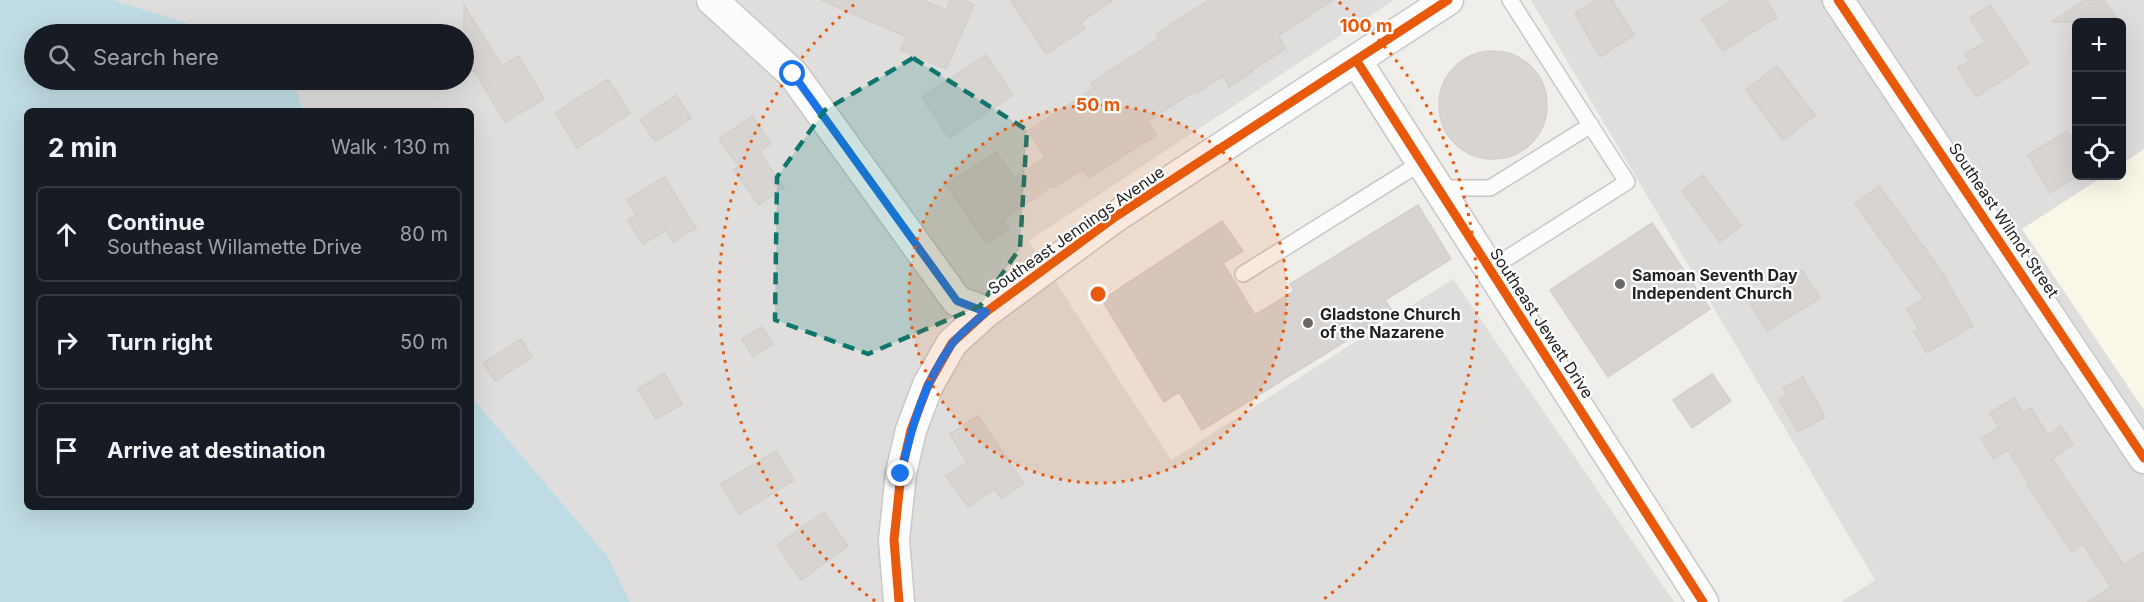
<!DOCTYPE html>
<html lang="en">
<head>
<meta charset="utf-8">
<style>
  body { margin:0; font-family:Inter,sans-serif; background:#20242c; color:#f1f3f6 }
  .controls { position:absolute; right:18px; top:18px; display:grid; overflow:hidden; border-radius:9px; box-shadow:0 6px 24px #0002 }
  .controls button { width:54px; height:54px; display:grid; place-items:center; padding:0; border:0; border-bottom:2px solid #363941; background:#171b24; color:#f1f3f6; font:30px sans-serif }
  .stop { position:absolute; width:18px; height:18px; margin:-14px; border:4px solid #1a73e8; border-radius:50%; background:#fff }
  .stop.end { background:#1a73e8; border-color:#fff; box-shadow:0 2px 6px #0008 }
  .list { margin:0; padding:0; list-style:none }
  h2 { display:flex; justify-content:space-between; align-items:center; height:78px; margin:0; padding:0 24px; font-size:26px }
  h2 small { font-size:20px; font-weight:400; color:#9ea1a6 }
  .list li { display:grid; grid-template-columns:39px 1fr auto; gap:18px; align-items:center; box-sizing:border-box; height:96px; margin:0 12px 12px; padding:0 12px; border:2px solid #363941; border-radius:9px }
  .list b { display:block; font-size:22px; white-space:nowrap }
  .list p { margin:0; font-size:20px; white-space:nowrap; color:#9ea1a6 }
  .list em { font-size:20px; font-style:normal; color:#9ea1a6 }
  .icon { flex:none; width:33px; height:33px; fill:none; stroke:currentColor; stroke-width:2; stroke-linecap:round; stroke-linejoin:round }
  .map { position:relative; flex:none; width:2144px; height:602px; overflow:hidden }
  .search { position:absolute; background:#171b24; box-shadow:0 6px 24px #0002; left:24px; top:24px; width:450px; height:66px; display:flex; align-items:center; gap:15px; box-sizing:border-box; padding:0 21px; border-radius:33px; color:#9ea1a6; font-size:22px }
  .panel { position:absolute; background:#171b24; box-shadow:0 6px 24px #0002; left:24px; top:108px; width:450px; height:402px; border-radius:9px }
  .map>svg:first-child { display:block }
</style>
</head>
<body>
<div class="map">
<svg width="2144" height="602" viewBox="0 0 2144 602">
  <rect width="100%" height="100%" fill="#f0eeeb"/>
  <path fill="#dfdedc" d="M113,0h1281l-365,241 142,219 282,-181 221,323h-1044l-22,-45 -137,-161v-285h-168l-10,-31h171v-46h-242z
    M1531,0h613v149l-22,15v-142h-46v154h28l-81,53 121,181v192h-303l34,-22z"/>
  <path fill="#f8f7e8" d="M2144,149v261l-122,-181 82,-53h18v-12z"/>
  <path fill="#bfdbe3" d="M0,0h113l109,34h-188v46h259l10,31h-276v396h444v-111l137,161 22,45h-630z"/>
  <path fill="#d7d4d2" stroke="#d3d0cc" stroke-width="1.5" d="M821,0h101l24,10 4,-10h13l11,5 -28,64 -45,-19 6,-13z
    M1010,0h103l-32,22 4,6 -39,26z
    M1209,0h124l-55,36 8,12 -35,23 1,1 -23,15 -6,-11 -28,18 -2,-2 -46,29 9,14 -67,43 -6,-9 -30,19 -1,-2 -49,34 6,9 -23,15 -40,-60 50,-32 18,26 31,-21 -17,-26 66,-43 -3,-5 68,-44 -3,-5z
    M1596,0h16l22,35 -34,22 -25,-44z
    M1732,0h34l11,17 -54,34 -21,-32z
    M2085,0h18l16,22h-67z
    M464,5l38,61 17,-10 25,43 -39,23 -31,-52 -10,7z
    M1990,5l39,58 -53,34 -18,-29 11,-7 -4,-7 20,-12 -15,-24z
    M1439 105a54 54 0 1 1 108 0a54 54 0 1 1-108 0Z
    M986,55l27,40 -64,43 -27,-41z
    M1777,66l38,49 -32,25 -37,-50z
    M608,79l22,34 -53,35 -22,-35z
    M676,95l15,23 -35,24 -16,-22z
    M752,116l19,27 -12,9 25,35 -25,18 -25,-35 5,-3 -20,-28z
    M2067,131l9,15v31l-26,16 -22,-38z
    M1703,175l38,51 -21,16 -38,-51z
    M664,177l32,51 -23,14 -7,-12 -23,14 -15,-24 8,-5 -9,-15z
    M1879,186l61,83 33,57 -46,27 -13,-21 5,-3 -12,-20 17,-10 -69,-95z
    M1418,205l33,54 -66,41 8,12 -191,118 -23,-38 -15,10 -62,-102 120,-79 21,30 -20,12 32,52 39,-24 -4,-7z
    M1652,223l58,86 -102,68 -58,-87z
    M1802,270l18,28 -53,33 -17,-28z
    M762,327l11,17 -20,13 -11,-18z
    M521,339l11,18 -37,24 -12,-18z
    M664,373l18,31 -26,15 -18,-30z
    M1712,374l19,27 -39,27 -19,-28z
    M1803,377l22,40 -27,15 -19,-33 8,-4 -4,-7z
    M2014,398l9,15 8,-5 17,27 13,-9 12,18 -21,15 72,106 20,-13v50h-56l23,-15 -28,-43 -11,8 -46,-69 2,-1 -20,-32 -14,9 -13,-20 18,-12 -9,-14z
    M978,416l46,67 -23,16 -6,-10 -27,18 -22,-31 21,-14 -17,-28z
    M776,451l18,29 -55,34 -18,-30z
    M824,512l24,34 -47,34 -24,-35z"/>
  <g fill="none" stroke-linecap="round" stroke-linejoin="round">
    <g stroke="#c9c8c7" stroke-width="18">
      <path id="service" d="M1438,188h52l101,-63
        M1490,269l137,-87 -117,-182
        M1243,274l179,-112"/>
    </g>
    <g stroke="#c9c8c7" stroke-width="33">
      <path id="minor" d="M712,0l81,74 164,227 29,11
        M1838,0l306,458
        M1356,60l347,542
        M899,602l-5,-62 7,-67 10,-43 17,-45 24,-42 34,-31 129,-95 333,-217"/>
    </g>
    <use href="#service" stroke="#fdfcfc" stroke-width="15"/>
    <use href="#minor" stroke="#fdfcfc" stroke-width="30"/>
    <g stroke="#fff" stroke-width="13">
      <path id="cycleway" d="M1838,0l306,458
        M1356,60l347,542
        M899,602l-5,-62 7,-67 10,-43 17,-45 24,-42 34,-31 129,-95 333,-217"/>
    </g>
    <use href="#cycleway" stroke="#e8590c" stroke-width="9"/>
  </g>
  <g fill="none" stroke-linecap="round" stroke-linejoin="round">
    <path stroke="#1a73e8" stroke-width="8" d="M793,74l164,227 29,11c-11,10 -25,20 -34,32 -28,38 -41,85 -51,130"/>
  </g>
  <path fill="#0f766e" fill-opacity="0.2" stroke="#0f766e" stroke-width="4.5" stroke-dasharray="12 8" stroke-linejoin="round" d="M913,58l114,72 -7,118 -40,58 -112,48 -93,-34 2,-143 48,-67z"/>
  <circle cx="1098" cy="294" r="189" fill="#e8590c" fill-opacity=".12"/>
  <g fill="none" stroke="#e8590c" stroke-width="3" stroke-dasharray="3 6">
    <circle cx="1098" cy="294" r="189"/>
    <path d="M875 601A379 379 0 0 1 857 2M1339 2A379 379 0 0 1 1321 601"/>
  </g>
  <g fill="#6a6968" stroke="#fff" stroke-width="2">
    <circle cx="1620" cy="284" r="6"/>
    <circle cx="1308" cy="323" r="6"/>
  </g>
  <g text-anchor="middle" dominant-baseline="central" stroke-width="4.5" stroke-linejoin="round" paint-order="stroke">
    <g font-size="16" fill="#222" stroke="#fff">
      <text transform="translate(2004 220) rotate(56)">Southeast Wilmot Street</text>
      <text transform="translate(1076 230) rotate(-35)">Southeast Jennings Avenue</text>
      <text transform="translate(1542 323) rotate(57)">Southeast Jewett Drive</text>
    </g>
    <g font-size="16" font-weight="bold" fill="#222" stroke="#fff" text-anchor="start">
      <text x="1632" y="275">Samoan Seventh Day<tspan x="1632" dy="18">Independent Church</tspan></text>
      <text x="1320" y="314">Gladstone Church<tspan x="1320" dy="18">of the Nazarene</tspan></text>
    </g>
  </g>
  <circle cx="1098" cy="294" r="9" fill="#e8590c" stroke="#fff" stroke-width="3"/>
  <g font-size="18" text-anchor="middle" font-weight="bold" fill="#e8590c" stroke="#fff" stroke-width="4.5" stroke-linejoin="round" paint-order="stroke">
    <text x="1366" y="32">100 m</text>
    <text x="1098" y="111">50 m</text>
  </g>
</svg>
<div class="controls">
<button>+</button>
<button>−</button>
<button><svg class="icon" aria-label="locate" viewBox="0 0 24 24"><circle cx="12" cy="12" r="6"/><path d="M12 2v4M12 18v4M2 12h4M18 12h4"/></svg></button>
</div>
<div class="stop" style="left:793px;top:74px"></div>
<div class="stop end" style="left:901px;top:474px"></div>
<div class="search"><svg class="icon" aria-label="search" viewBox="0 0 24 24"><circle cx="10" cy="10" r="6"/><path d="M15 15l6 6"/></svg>Search here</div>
<section class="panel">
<h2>2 min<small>Walk · 130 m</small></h2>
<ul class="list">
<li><svg class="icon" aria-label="ahead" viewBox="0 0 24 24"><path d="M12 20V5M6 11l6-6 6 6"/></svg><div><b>Continue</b><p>Southeast Willamette Drive</p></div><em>80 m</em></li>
<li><svg class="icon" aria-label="right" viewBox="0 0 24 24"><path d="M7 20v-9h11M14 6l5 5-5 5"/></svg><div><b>Turn right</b></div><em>50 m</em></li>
<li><svg class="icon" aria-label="arrive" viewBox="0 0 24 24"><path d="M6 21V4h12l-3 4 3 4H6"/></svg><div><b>Arrive at destination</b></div></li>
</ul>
</section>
</div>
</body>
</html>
